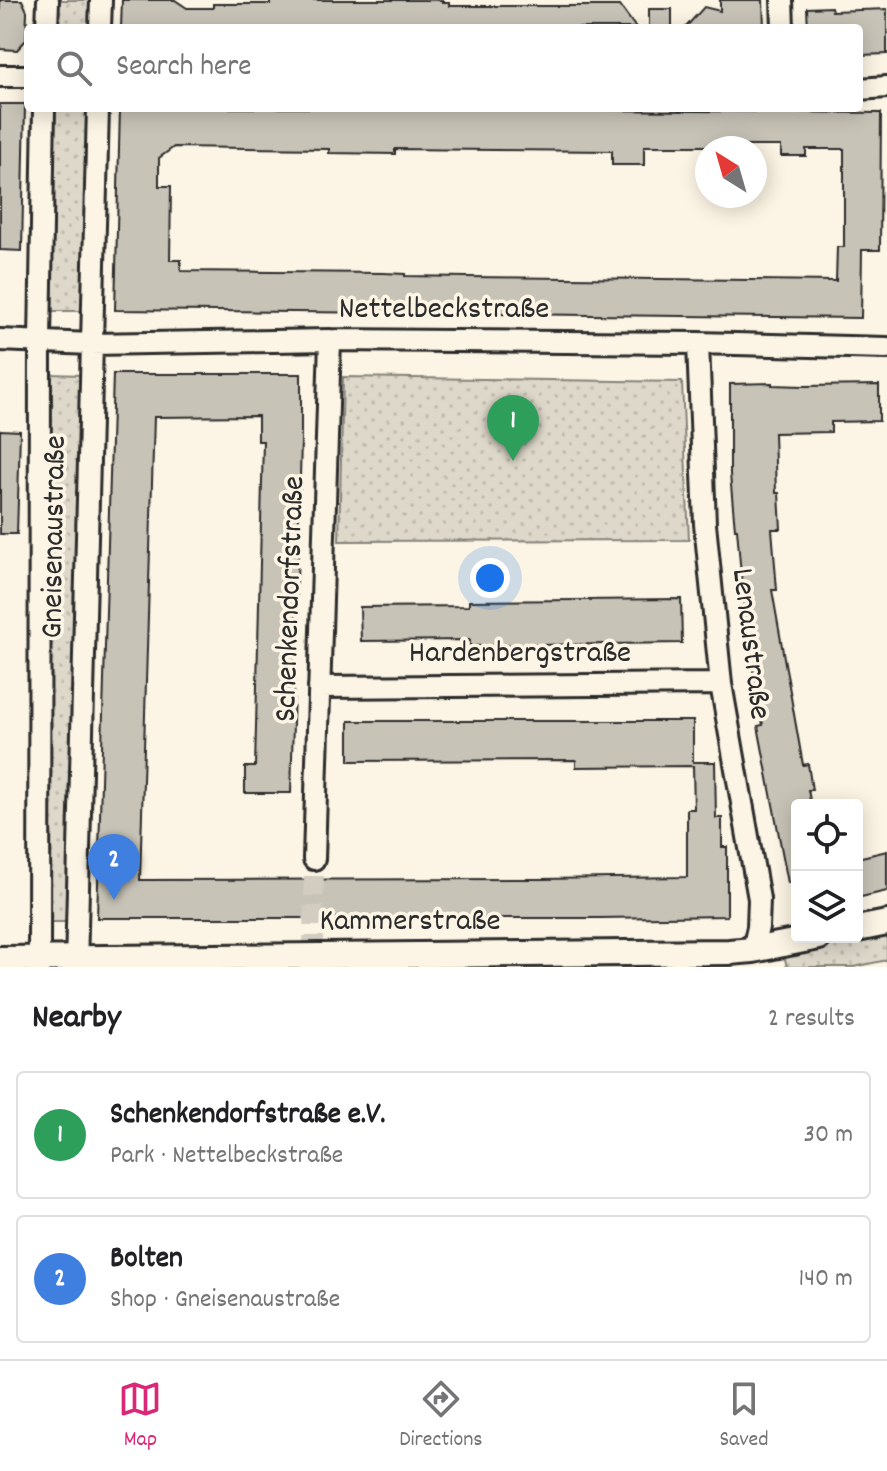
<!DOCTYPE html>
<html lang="en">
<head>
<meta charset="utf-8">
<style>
  body { margin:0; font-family:Dekko,sans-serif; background:#f6f6f6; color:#202124 }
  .controls { position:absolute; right:24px; bottom:24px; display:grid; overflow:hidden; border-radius:8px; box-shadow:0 4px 20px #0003 }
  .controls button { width:72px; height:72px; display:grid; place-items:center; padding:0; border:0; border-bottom:2px solid #e0e0e0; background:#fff; color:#202124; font:40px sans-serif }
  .compass { position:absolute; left:695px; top:136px; width:72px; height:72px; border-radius:50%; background:#fff; box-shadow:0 4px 20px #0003; rotate:323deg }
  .you { position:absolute; left:490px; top:578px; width:28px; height:28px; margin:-20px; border:6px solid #fff; border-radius:50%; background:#1a73e8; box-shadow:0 0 0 12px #1a73e833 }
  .badge { display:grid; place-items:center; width:52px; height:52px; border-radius:50%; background:#db2777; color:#fff; font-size:26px; font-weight:700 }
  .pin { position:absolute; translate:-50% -66px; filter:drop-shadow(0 2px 4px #0008) }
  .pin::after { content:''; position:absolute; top:42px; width:28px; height:24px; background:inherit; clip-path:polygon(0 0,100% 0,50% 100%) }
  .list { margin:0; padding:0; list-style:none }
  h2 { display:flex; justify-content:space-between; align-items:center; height:104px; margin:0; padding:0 32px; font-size:34px }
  h2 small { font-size:26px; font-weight:400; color:#757577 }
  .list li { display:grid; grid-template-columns:52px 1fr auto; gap:24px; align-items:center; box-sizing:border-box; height:128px; margin:0 16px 16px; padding:0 16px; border:2px solid #e0e0e0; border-radius:8px }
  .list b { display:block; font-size:30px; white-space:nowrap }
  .list p { margin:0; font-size:26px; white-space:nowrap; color:#757577 }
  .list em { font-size:26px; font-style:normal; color:#757577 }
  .icon { flex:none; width:44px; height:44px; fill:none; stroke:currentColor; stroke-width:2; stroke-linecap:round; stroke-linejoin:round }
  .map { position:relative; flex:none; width:887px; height:967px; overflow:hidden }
  .search { position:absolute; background:#fff; box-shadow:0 4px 20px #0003; left:24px; right:24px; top:24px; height:88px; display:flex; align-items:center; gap:20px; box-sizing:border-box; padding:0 28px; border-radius:8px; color:#757577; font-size:30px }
  .sheet { height:392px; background:#fff }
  nav { display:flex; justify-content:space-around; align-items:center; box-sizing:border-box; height:112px; border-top:2px solid #e0e0e0; background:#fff; font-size:22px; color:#757577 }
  nav a { display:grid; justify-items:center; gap:4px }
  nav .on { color:#db2777 }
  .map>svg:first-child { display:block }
</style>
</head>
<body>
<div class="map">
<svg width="887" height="967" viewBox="0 0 887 967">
  <defs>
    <pattern id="grass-dots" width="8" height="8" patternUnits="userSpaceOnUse" patternTransform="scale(2)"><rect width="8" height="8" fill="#ded8ca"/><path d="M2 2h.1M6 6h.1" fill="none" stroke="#bfbaae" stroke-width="1.8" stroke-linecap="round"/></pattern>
  </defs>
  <rect width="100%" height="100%" fill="#fcf5e5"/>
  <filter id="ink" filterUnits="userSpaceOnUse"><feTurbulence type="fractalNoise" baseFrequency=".0125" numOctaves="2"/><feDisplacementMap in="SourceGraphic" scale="16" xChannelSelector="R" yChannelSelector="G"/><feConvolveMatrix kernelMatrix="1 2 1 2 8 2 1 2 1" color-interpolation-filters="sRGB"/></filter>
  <g filter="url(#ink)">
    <path fill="url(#grass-dots)" stroke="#84827a" stroke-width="2" d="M58,0h34l-1,28h-34z
      M55,108l33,1 -4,202h-34z
      M49,374l33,1 -15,547h-20z
      M343,377l339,5 7,158 -350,1z
      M887,933v27l-33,7h-67l-3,-12z"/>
    <path fill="#c8c3b7" stroke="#2b2b2b" stroke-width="2" fill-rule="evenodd" d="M0,0h22l5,11 -1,29 -9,10 -17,-1z
      M122,0h53l12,8h26v-4h57v-4h172v2h7v4h171l16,22h-515z
      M720,0h43l1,28h-79l19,-21 16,4z
      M831,7l1,4 55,-2v45l-28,1v-27h-51l-1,-20z
      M649,9h23v19h-23z
      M0,104h25l-3,147 -22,-1z
      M120,108h288l473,5 -1,137h-18l-1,68 -746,-8zM644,146h137v10h25v-7h38v98h-7l-1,34 -370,-4 -61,-1v-2l-22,-1 -202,-2v-11h-11l1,-74h-12v-28l15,-11 155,2v4l66,1v-5l217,2v14h32z
      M113,374h188v67l-10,352h-46v-26h10l8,-326h-5v-25l-104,1 -14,463 401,-1 146,-2v-68h7l-1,-43 -117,1v-7l-227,1v-40h344v41h22l1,56h6v29h5v69l-127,2h-503z
      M772,383v2l32,1 75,-1v36l-48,1v10l-57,1 2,60h3l2,36h-9l5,61h-5l31,175 5,-1 4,26h-4l3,15h-14v77l-9,1 -30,-157 5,-1 -21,-115 2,-1 -7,-80h-2l-5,-55v-90z
      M0,430l20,1 -3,103h-17z
      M681,599l1,44 -212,3v-6l-109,1 -1,-34 109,-1v-5z
      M887,851v40l-30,7v-40z"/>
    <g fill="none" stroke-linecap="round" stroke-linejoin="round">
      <path stroke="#d2cdc0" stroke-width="20" stroke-dasharray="20 10" stroke-linecap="butt" d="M313,956l1,-97"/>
      <g stroke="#2b2b2b" stroke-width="26">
        <path id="minor" d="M782,0l1,28
          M47,28l1,-28
          M100,28l1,-28
          M0,76h28
          M859,89l28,-2
          M0,340l91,4 239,-4 368,3 189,5
          M698,343l7,181 16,160 38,215 -1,28 -5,23
          M319,687l402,-3
          M314,859l16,-519
          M39,967l1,-626 4,-233
          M76,967l22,-859"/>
      </g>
      <g stroke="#2b2b2b" stroke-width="30">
        <path id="tertiary" d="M857,929l30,-6
          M0,959l729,-7 24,-2 66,-13"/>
      </g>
      <use href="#minor" stroke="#fcf5e5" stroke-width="20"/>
      <use href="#tertiary" stroke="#fcf5e5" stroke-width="24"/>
    </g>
  </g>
  <g text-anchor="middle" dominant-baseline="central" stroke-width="7" stroke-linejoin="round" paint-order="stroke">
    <g font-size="32" fill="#2b2b2b" stroke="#fcf5e5">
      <text x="444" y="311">Nettelbeckstraße</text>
      <text transform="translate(56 537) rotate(-89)">Gneisenaustraße</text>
      <text transform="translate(292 599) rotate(-88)">Schenkendorfstraße</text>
      <text transform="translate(749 644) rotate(83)">Lenaustraße</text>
      <text x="520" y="655">Hardenbergstraße</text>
      <text x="410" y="923">Kammerstraße</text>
    </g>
  </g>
</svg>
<div class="controls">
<button><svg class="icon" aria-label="locate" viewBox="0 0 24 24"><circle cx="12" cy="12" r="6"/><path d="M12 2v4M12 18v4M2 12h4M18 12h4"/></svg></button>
<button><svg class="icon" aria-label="layers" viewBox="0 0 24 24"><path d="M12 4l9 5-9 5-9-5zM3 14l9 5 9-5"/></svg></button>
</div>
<svg class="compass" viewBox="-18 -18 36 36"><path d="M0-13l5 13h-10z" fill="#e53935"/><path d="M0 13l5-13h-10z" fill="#757577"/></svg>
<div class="you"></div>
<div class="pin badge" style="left:513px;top:461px;background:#2e9e5b">1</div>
<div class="pin badge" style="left:114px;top:900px;background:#3f7fe0">2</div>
<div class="search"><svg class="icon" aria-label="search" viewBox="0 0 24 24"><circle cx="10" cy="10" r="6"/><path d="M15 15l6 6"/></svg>Search here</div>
</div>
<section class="sheet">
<h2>Nearby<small>2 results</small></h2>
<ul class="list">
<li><span class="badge" style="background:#2e9e5b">1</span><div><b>Schenkendorfstraße e.V.</b><p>Park · Nettelbeckstraße</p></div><em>30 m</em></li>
<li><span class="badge" style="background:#3f7fe0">2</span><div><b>Bolten</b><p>Shop · Gneisenaustraße</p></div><em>140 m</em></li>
</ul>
</section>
<nav>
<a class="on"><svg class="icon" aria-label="map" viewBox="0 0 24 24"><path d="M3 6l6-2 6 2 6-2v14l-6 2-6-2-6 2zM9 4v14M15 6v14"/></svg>Map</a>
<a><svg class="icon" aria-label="directions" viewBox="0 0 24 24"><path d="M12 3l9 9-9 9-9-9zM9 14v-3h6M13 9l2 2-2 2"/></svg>Directions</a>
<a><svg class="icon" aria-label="saved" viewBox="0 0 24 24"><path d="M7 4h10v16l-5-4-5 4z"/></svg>Saved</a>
</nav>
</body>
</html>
